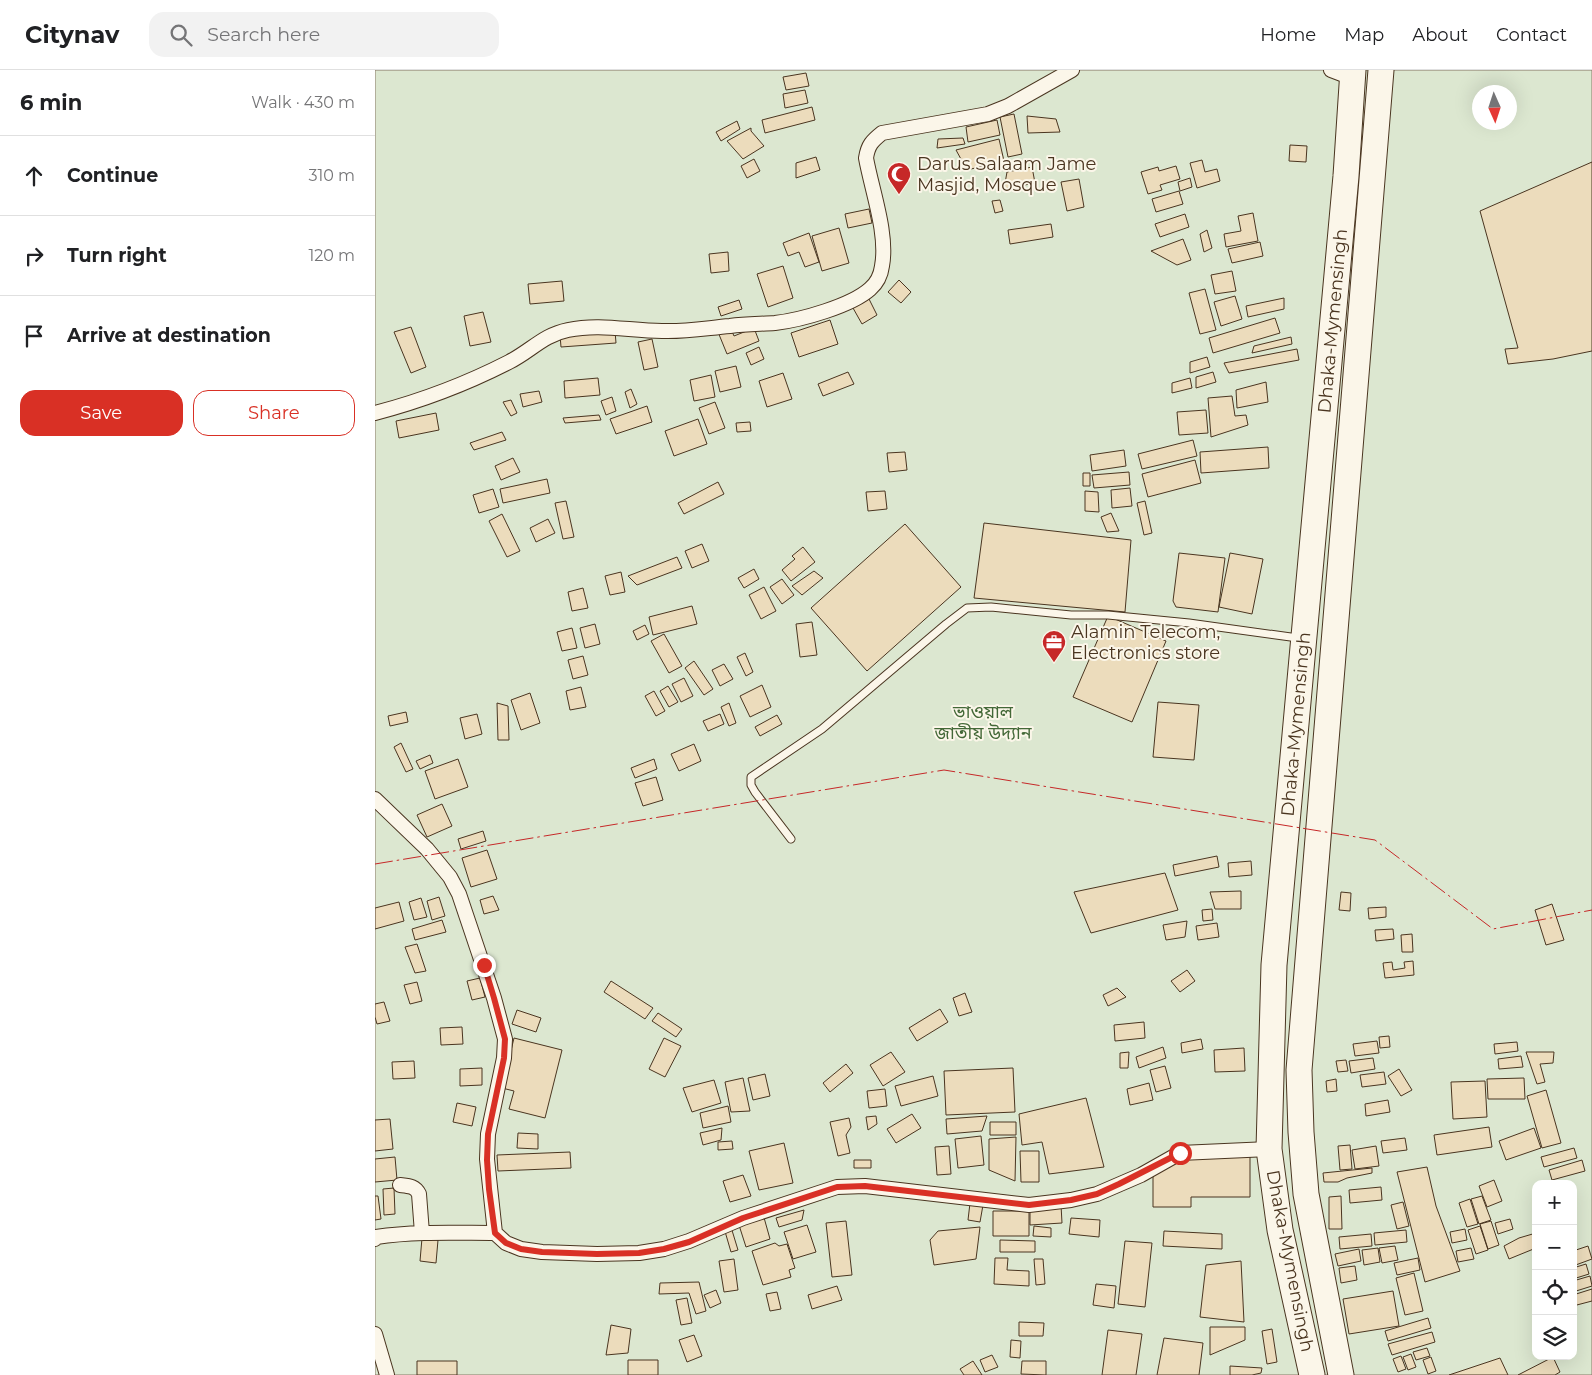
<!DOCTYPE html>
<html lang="en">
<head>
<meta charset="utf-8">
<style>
  body { margin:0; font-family:Montserrat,"Noto Sans Bengali",sans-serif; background:#f2f2f2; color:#202124 }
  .controls { position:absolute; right:15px; bottom:15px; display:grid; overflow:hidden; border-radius:10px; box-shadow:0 5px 20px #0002 }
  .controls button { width:45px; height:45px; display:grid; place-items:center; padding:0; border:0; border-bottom:1px solid #e0e0e0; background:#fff; color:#202124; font:25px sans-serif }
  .compass { position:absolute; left:1097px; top:15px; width:45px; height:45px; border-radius:50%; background:#fff; box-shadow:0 5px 20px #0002; rotate:177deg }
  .stop { position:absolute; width:15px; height:15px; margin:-11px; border:4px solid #d93025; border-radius:50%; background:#fff }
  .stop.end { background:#d93025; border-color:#fff; box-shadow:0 1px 5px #0008 }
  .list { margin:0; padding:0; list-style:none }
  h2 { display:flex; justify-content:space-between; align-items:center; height:65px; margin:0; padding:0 20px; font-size:21px }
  h2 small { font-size:16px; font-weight:400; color:#757577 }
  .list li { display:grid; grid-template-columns:32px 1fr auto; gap:15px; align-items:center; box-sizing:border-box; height:80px; padding:0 20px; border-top:1px solid #e0e0e0 }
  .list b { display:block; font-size:19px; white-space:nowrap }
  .list em { font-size:16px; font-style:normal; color:#757577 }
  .actions { display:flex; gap:10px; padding:15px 20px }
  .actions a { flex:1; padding:11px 0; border:1px solid #d93025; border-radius:15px; text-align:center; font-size:18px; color:#d93025 }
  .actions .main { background:#d93025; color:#fff }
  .icon { flex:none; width:28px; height:28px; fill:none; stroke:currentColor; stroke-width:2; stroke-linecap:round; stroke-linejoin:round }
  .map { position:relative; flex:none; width:1217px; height:1305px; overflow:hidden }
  header { display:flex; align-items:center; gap:30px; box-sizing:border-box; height:70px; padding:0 25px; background:#fff; border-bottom:1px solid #e0e0e0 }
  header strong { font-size:24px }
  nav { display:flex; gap:28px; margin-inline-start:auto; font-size:18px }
  .search { width:350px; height:45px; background:#f2f2f2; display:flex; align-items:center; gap:12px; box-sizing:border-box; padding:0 18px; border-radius:15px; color:#757577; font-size:19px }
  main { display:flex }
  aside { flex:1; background:#fff }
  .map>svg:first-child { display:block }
</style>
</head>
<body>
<header>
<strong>Citynav</strong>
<div class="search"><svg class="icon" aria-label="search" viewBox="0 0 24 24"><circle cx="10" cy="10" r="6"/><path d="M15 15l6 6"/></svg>Search here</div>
<nav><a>Home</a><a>Map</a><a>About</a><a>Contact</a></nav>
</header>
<main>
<aside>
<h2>6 min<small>Walk · 430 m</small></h2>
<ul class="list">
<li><svg class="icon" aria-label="ahead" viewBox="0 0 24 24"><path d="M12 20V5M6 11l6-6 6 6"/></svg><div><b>Continue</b></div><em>310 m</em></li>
<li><svg class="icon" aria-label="right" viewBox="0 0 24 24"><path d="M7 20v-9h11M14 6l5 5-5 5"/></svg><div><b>Turn right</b></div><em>120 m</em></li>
<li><svg class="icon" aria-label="arrive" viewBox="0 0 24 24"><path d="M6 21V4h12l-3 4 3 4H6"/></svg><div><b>Arrive at destination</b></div></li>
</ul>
<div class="actions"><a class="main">Save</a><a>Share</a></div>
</aside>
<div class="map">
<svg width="1217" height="1305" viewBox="0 0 1217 1305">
  <rect width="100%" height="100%" fill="#fbf6e9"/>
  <path fill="#dce7d0" stroke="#887966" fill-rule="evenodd" d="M0,0h1217v1305h-1217zM1104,22h30v30h-30zM1161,1114h37v172h-37z"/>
  <path fill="#ecdcbc" stroke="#4a3520" d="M431,3l3,13 -23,4 -3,-13z
    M430,20l3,13 -23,5 -2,-14z
    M437,37l3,13 -50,13 -3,-13z
    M639,44l8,40 -14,3 -8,-40z
    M652,46l29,3 4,13 -32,1z
    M622,50l3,15 -32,7 -2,-15z
    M362,51l3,8 -19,12 -5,-9z
    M376,58v3l13,15 -21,13 -16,-18z
    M588,68l2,6 -28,4 1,-9z
    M624,69l5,22 -37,9 -11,-20z
    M915,75l17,1 -1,16 -17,-1z
    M441,87l4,13 -24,8v-15z
    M379,89l6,12 -13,7 -6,-12z
    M827,90l3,12 12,-3 3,12 -23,7 -7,-25z
    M1217,92v189l-39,8 -45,5 -3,-15 13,-1 -38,-137z
    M801,96l4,13 -20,6 2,5 -14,4 -7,-22 17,-5 1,4z
    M657,97l3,16 -31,6 3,-17z
    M815,108l2,9 -12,4 -2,-9z
    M704,109l5,28 -17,4 -6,-29z
    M804,121l4,13 -27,8 -4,-13z
    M625,130l3,11 -8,2 -3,-12z
    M494,139l3,14 -24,5 -3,-14z
    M878,143l5,28 -32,6 -2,-13 17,-3 -3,-15z
    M810,144l4,13 -29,10 -5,-13z
    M676,154l2,13 -43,7 -2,-14z
    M464,158l10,35 -27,8 -10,-35z
    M832,160l5,18 -8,4 -4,-18z
    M434,163l10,29 -14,5 -6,-15 -11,4 -5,-13z
    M808,169l8,21 -14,5 -26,-14z
    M885,172l3,14 -31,7 -4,-14z
    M353,182l1,19 -18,2 -2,-19z
    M408,196l10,32 -25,9 -11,-33z
    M857,201l4,20 -21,3 -4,-19z
    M524,210l12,12 -10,11 -13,-11z
    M187,211l2,20 -34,3 -2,-20z
    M830,219l11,41 -16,4 -11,-41z
    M860,226l7,23 -21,7 -7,-24z
    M909,228v11l-36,8 -2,-11z
    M494,229l8,16 -15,9 -9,-16z
    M364,230l3,9 -21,7 -3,-9z
    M108,242l8,30 -21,4 -6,-30z
    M900,248l5,15 -67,20 -4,-15z
    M455,250l8,24 -39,13 -8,-24z
    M36,257l15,40 -15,6 -17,-41z
    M355,257l4,9 20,-8 5,13 -32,13 -9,-22z
    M240,261l1,12 -55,4 -1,-12z
    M916,267l1,7 -40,9 2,-7z
    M277,269l6,28 -14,3 -6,-28z
    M384,277l5,12 -13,6 -5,-12z
    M922,279l2,11 -70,13 -5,-10z
    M832,287l3,10 -20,6v-11z
    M361,296l5,21 -21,5 -5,-21z
    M473,302l6,12 -31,12 -5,-12z
    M838,302l3,10 -20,6v-11z
    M408,303l9,26 -25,8 -8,-26z
    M336,305l4,22 -21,4 -4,-21z
    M223,308l2,17 -35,3 -1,-17z
    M815,308l2,10 -20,5v-10z
    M891,312l2,20 -31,6 -1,-18z
    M256,319l6,15 -7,4 -5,-16z
    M164,321l3,11 -19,5 -3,-13z
    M857,326l3,20 11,-1 2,10 -37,12 -3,-39z
    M237,327l4,14 -10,4 -5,-14z
    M136,330l6,13 -6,3 -8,-14z
    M340,332l10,26 -16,6 -10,-26z
    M272,336l5,16 -36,12 -6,-15z
    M831,340l2,23 -29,2 -2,-23z
    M61,343l3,17 -40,8 -3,-17z
    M224,345l2,5 -36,3 -2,-5z
    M323,349l9,25 -33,12 -9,-25z
    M375,352l1,9 -14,1 -1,-9z
    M127,362l4,8 -32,10 -4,-7z
    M818,370l4,16 -55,13 -4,-15z
    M893,377l1,21 -68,5 -1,-21z
    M749,380l2,16 -34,5 -2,-16z
    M530,382l2,18 -18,2 -2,-19z
    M138,388l7,14 -19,8 -6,-14z
    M820,390l6,23 -53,14 -6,-23z
    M754,402l1,13 -36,3 -2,-13z
    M708,403h7v13h-7z
    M172,409l3,14 -47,10 -3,-14z
    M343,412l6,12 -40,20 -6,-11z
    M755,418l2,18 -20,2 -1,-18z
    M118,419l6,18 -20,6 -6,-18z
    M510,421l2,18 -19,2 -2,-19z
    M710,421l13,1 1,20 -14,-1z
    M191,431l8,36 -11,2 -8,-36z
    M770,431l7,32 -8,2 -7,-32z
    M736,443l8,18 -12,1 -6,-15z
    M127,444l18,37 -13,6 -18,-36z
    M173,449l7,14 -19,9 -6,-14z
    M609,453l147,17 -6,72 -151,-14z
    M530,454l56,63 -94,84 -56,-63z
    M327,474l7,17 -17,7 -7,-17z
    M428,477l12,15 -24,19 -9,-11 13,-11 -3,-3z
    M804,483l46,5 -7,54 -42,-5 -3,-6z
    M855,483l33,6 -11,55 -33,-7z
    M302,487l5,11 -45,17 -9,-9z
    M379,499l5,10 -15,9 -6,-10z
    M439,501l9,7 -21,17 -10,-9z
    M246,502l4,20 -15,3 -5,-19z
    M407,509l12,16 -12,9 -12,-17z
    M389,517l12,24 -15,8 -12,-24z
    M208,518l5,20 -16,3 -4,-19z
    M317,536l5,18 -44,11 -4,-18z
    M733,546l58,25 -34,81 -59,-25z
    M437,552l5,33 -17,2 -4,-33z
    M220,554l5,20 -15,4 -5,-20z
    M270,555l4,9 -12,6 -4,-9z
    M197,558l5,20 -15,3 -5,-19z
    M289,564l18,32 -13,7 -18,-32z
    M370,583l8,19 -7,4 -9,-19z
    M208,586l5,19 -15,4 -5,-19z
    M319,591l19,28 -9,6 -19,-27z
    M349,594l9,15 -13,7 -8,-16z
    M309,608l9,18 -12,6 -9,-18z
    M387,615l9,22 -21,10 -10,-21z
    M293,616l10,16 -9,5 -9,-16z
    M206,617l5,20 -16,3 -4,-19z
    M279,621l11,20 -9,5 -11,-20z
    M155,623l10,30 -19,7 -10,-30z
    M783,632l41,3 -5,55 -41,-3z
    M122,633l11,3 1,34h-11z
    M354,633l7,20 -7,3 -8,-19z
    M31,642l2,10 -18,4 -2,-10z
    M102,644l5,20 -17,5 -5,-21z
    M345,644l4,10 -16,7 -5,-10z
    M402,645l5,9 -22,12 -5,-9z
    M26,673l12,26 -7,3 -12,-25z
    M319,674l7,17 -22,10 -8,-17z
    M55,685l3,8 -13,6 -4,-8z
    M83,689l10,28 -33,12 -10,-28z
    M279,689l3,10 -22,9 -4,-10z
    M281,707l7,23 -20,6 -8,-23z
    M67,734l10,22 -25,11 -10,-22z
    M108,761l3,10 -25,8 -3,-10z
    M112,780l10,29 -26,8 -9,-29z
    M842,786l2,11 -44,9 -2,-11z
    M876,791l1,14 -23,2 -1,-14z
    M790,803l13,37 -87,23 -17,-41z
    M866,821v18h-26l-5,-17z
    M966,822l10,1 -1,18 -11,-1z
    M118,826l6,14 -15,4 -4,-14z
    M64,827l6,19 -13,4 -5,-19z
    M46,828l6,19 -13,3 -5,-18z
    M24,832l5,19 -29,8v-21z
    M1177,834l12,36 -18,5 -11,-35z
    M1011,837v10l-17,2 -1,-11z
    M837,839l1,11 -10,1 -1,-11z
    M67,850l4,12 -31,8 -3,-11z
    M812,851l-2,16 -19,3 -3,-15z
    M842,853l2,14 -21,3 -2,-14z
    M1018,859l1,10 -18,2 -1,-11z
    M1037,864l1,18h-11l-1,-17z
    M42,874l9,27 -11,2 -10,-26z
    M1038,891l1,14 -29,3 -2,-15 9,-1 1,8 12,-2 -1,-6z
    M812,900l8,11 -15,11 -9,-11z
    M105,908l5,19 -13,3 -5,-19z
    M236,911l42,27 -8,11 -41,-27z
    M42,912l5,19 -12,3 -6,-19z
    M742,918l9,9 -18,9 -5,-11z
    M590,923l7,19 -13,4 -6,-18z
    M9,932l6,19 -13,3 -2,-7v-13z
    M565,939l8,13 -31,19 -8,-13z
    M142,940l24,8 -5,14 -24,-8z
    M283,943l24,16 -6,8 -24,-16z
    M769,952l1,16 -30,3 -1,-16z
    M87,957l1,17 -22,1 -1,-17z
    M1014,966l1,11 -10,1 -1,-11z
    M139,968l48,12 -17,68 -36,-9 5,-18 -12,-3z
    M289,968l17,8 -16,31 -16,-8z
    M826,969l2,10 -21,4 -1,-10z
    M1002,971l2,12 -24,3 -2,-12z
    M1142,972l1,9 -23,3 -1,-10z
    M788,977l3,11 -27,10 -3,-11z
    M869,978l1,23 -30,1 -1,-22z
    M516,982l14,20 -22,14 -13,-21z
    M754,982l-1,16h-8v-15z
    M1151,982h28l-1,11 -13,1 5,18 -8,2z
    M1146,986l2,11 -24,2 -1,-10z
    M998,988l2,11 -24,4 -2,-12z
    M971,990l2,11 -10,1 -2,-11z
    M39,991l1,17 -22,1 -1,-17z
    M471,994l7,9 -23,19 -7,-9z
    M790,996l6,22 -15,4 -6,-22z
    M107,998v17l-22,1v-17z
    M638,998l2,44 -69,3 -2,-44z
    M1024,999l13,21 -11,6 -13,-20z
    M1009,1002l2,12 -24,3 -2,-12z
    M390,1004l5,22 -17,4 -5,-22z
    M558,1006l5,20 -37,10 -6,-20z
    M368,1008l7,33 -19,1 -6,-30z
    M1149,1008l1,21h-37l-1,-20z
    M961,1009l1,12 -10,1 -1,-11z
    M339,1010l7,23 -29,9 -9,-24z
    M1110,1011l2,36 -34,2 -2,-37z
    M774,1013l4,17 -23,5 -3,-16z
    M510,1019l2,17 -18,2 -2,-17z
    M1171,1020l15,53 -19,5 -15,-52z
    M711,1028l18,69 -55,7 -7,-32 -20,3 -3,-31z
    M1013,1030l2,12 -24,4 -1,-12z
    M82,1033l19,4 -4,19 -19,-4z
    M353,1036l3,16 -28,6 -3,-15z
    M537,1044l9,14 -25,15 -9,-14z
    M501,1046l1,8 -9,6 -2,-13z
    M612,1046l-5,15 -35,3 -1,-15z
    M474,1048l2,9 -5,8 4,18 -12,3 -8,-34z
    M15,1049l3,30 -18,2v-31z
    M615,1052h26v13h-26z
    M1114,1057l3,20 -55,8 -3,-20z
    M347,1058l-1,12 -18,5 -3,-12z
    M1159,1058l7,20 -35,12 -7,-19z
    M143,1063l20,1v15l-21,-1z
    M606,1066l3,29 -26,3 -3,-29z
    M641,1067l-1,44 -26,-11v-31z
    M1030,1068l2,12 -24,3 -2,-12z
    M357,1071l1,8 -15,1v-8z
    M409,1073l9,40 -34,7 -10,-39z
    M975,1075l2,24 -12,1 -2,-24z
    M574,1076l2,28 -14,1 -2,-28z
    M1001,1076l3,20 -24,3 -3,-19z
    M1199,1078l3,10 -33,9 -3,-10z
    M645,1081h19v31h-18z
    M195,1082l1,16 -73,3 -1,-16z
    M875,1084v43h-59v10h-38v-35l28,-17z
    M20,1087l2,23 -22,2v-23z
    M479,1090h17v8h-17z
    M1207,1090l3,11 -33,9 -3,-10z
    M1052,1097l9,39 24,65 -35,11 -28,-110z
    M997,1098v5l-25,5 -9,4h-14l-1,-9z
    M368,1105l8,21 -21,6 -7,-21z
    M1119,1110l8,21 -15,6 -8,-21z
    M1006,1117l1,13 -32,3 -1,-13z
    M19,1118l1,26 -11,1 -1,-26z
    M0,1126h3l3,23 -6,1z
    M966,1126l1,33h-13v-32z
    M1107,1126l9,24 -12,4 -8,-25z
    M1095,1129l8,25 -11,3 -8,-24z
    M1028,1132l6,24 -12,3 -6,-24z
    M595,1133l13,2 -3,17 -12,-2z
    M686,1135l1,18 -32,2v-19z
    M429,1140l-2,10 -23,7 -3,-9z
    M618,1141h36v25h-36z
    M388,1144l7,25 -24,8 -8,-25z
    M696,1148l29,2 -1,17 -30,-3z
    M1135,1149l3,10 -15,5 -3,-11z
    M471,1151l6,54 -20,2 -6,-54z
    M1116,1151l8,24 -11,4 -8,-25z
    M432,1155l9,27 -23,7 -9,-27z
    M659,1156l17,2v9l-18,-1z
    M1105,1156l8,24 -12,4 -8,-24z
    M356,1157l7,23 -7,2 -7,-24z
    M605,1157l-4,32 -42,6 -4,-25 8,-9z
    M1090,1159l2,11 -15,3 -2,-11z
    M1031,1160l1,12 -32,3 -1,-12z
    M789,1161l58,3v15l-59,-3z
    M1161,1163v15l-27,11 -5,-13 15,-8z
    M996,1164l1,12 -32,3 -1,-12z
    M47,1168l16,2 -2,23 -16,-2z
    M625,1170l35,1v11h-35z
    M750,1171l27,2 -7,64 -27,-3z
    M400,1173l4,3 8,-2 8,24 -6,2 2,7 -28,8 -11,-34z
    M1020,1176l3,14 -16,3 -3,-15z
    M1213,1176l4,13 -19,7v-15z
    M1003,1178l2,14 -16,3 -2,-15z
    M1096,1178l3,11 -16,3 -2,-11z
    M984,1179l2,12 -23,5 -3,-12z
    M620,1188h13l-1,12 22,1v15l-35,-2z
    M1043,1188l2,12 -23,5 -3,-12z
    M359,1189l4,31 -14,2 -5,-31z
    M659,1189h9l2,25 -9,1z
    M866,1191l3,61 -44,-5 6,-52z
    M1211,1194l3,10 -16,5v-11z
    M980,1196l2,14 -16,3 -2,-15z
    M1039,1203l9,38 -18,4 -9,-37z
    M1215,1206l2,10 -19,6v-11z
    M324,1212l7,29 -10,3 -7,-21 -30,1 1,-11z
    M721,1214l20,2 -2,22 -21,-3z
    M462,1216l5,14 -30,9 -4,-14z
    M1217,1219v12l-19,5v-11z
    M341,1220l5,13 -11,5 -6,-13z
    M1018,1221l6,35 -50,8 -6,-35z
    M402,1222l4,17 -11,2 -4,-17z
    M312,1228l5,25 -11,2 -5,-25z
    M1053,1248l3,10 -43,13 -3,-10z
    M644,1252l25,1 -1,13h-24z
    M236,1255l20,4 -3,24 -22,2z
    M835,1257h35v13l-35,15z
    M897,1259l5,33 -10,2 -5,-33z
    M733,1260l34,4 -6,41h-34z
    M1057,1262l3,10 -43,13 -4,-11z
    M319,1265l8,21 -15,6 -8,-22z
    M789,1268l39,5 -4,32h-42z
    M636,1270l10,1 -1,17 -10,-1z
    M1052,1278l3,8 -14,4 -3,-8z
    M1036,1284l5,13 -8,3 -5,-13z
    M617,1285l6,12 -13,5 -5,-12z
    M1026,1286l5,13 -8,3 -5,-13z
    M1056,1287l5,14 -8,3 -5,-14z
    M1178,1287l7,15 -5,3h-37z
    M1125,1288l8,17h-59z
    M253,1290h30v15h-30z
    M42,1291h40v14h-40z
    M598,1291l9,14h-18l-4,-6z
    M647,1291h24v14l-25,-1z
    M855,1296l32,2 -1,5 -9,2h-22z"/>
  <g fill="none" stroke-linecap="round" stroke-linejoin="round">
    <g stroke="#4a3520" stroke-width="9">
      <path id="lane" d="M416,769l-36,-47 -4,-7v-8l71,-48 124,-105 21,-16 24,-1 80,8h37l81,8 109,15"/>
    </g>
    <g stroke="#4a3520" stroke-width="16">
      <path id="street" d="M956,0l21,8
        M0,343c46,-12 91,-29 134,-51 22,-11 34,-27 59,-32 32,-7 62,1 94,1 23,1 45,-3 68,-5 15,-2 30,-2 45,-3 26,-3 76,-17 95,-34 7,-6 11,-15 12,-23 6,-32 -10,-75 -16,-108 2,-13 6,-17 16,-25l106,-19 20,-8 64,-36
        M0,729l52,50 23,28 9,17 35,104 11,41 -1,19 -16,76 -1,25 8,74
        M25,1115c9,1 15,1 19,9l3,39
        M0,1169l1,-2c40,-6 80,-4 119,-4l11,10 15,6 21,3 55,2 42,-1 25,-4 25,-8 54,-23 94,-31 28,-1 164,19 42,-5 26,-6 44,-19 39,-22 89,-4
        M0,1264l12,41"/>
    </g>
    <g stroke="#4a3520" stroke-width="27">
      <g id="highway">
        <path id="s1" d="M937,1305l-32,-145 -11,-81 5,-184 72,-789 7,-106"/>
        <path d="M966,1305l-35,-181 -5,-62 -2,-62 82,-1000"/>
      </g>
    </g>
    <use href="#lane" stroke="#fbf6e9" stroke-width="7"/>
    <use href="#street" stroke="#fbf6e9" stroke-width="14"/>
    <use href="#highway" stroke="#fbf6e9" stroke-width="25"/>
    <path stroke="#c62828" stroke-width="1" stroke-dasharray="18 4 2.5 4" stroke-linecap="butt" d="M0,794l569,-94 431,70 118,89 99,-19"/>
  </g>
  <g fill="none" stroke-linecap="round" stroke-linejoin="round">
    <path stroke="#d93025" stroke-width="6" d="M109,895l10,33 11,41 -1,19 -16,76 -1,26 2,29 6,44 11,10 15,6 21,3 55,2 42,-1 25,-4 25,-7 54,-24 94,-31 28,-1 164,19 42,-5 26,-6 22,-10 61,-31"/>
  </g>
  <defs>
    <g id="mosque-pin" transform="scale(1.25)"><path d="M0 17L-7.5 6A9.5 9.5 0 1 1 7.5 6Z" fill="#c62828" stroke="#fbf6e9"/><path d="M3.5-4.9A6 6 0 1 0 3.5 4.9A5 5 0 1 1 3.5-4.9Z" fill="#fff"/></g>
    <g id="office-pin" transform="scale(1.25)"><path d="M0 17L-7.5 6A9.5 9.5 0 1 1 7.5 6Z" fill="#c62828" stroke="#fbf6e9"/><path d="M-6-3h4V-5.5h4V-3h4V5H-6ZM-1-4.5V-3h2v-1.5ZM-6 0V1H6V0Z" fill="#fff"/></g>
  </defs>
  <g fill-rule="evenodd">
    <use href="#mosque-pin" x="524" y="104"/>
    <use href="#office-pin" x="679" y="572"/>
  </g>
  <g text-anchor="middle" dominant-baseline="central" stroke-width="4" stroke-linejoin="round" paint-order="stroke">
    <g font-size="18" fill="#4a3520" stroke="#fbf6e9" text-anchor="start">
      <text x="542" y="94">Darus Salaam Jame<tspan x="542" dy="21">Masjid, Mosque</tspan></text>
      <text x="696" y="562">Alamin Telecom,<tspan x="696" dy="21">Electronics store</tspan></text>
    </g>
    <g font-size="18" fill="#4a3520" stroke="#fbf6e9">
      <text stroke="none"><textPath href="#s1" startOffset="1061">Dhaka-Mymensingh</textPath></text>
      <text stroke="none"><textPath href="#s1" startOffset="656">Dhaka-Mymensingh</textPath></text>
      <text transform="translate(915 1191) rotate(79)">Dhaka-Mymensingh</text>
    </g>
    <g font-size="18" fill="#436837" stroke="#fbf6e9">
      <text x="608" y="642">ভাওয়াল<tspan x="608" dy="21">জাতীয় উদ্যান</tspan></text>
    </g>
  </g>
</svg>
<div class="controls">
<button>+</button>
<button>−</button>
<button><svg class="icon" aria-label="locate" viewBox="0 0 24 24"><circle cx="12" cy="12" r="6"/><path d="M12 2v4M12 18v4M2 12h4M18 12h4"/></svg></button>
<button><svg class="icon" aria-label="layers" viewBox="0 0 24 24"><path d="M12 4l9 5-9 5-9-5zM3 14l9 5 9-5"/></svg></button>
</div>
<svg class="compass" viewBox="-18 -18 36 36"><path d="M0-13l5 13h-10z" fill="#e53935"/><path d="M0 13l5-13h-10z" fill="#757577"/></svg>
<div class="stop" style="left:805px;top:1083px"></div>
<div class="stop end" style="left:109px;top:895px"></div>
</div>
</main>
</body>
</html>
